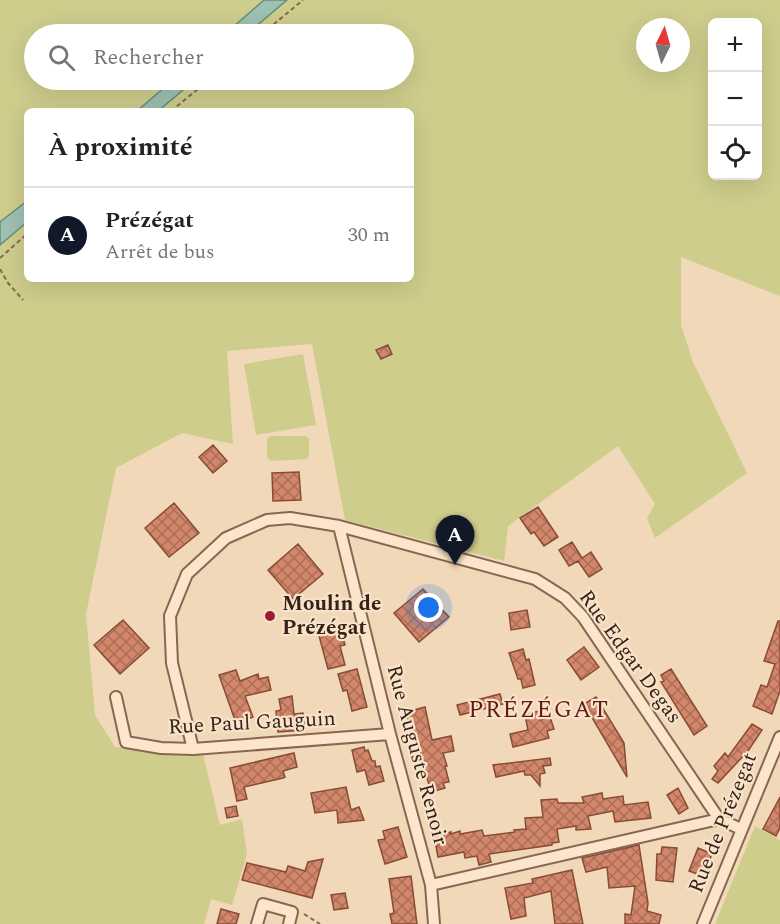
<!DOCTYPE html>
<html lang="fr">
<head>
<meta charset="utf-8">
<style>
  body { margin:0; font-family:Spectral,serif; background:#f2f2f2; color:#222 }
  .controls { position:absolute; right:18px; top:18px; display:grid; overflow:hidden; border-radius:9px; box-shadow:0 6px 24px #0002 }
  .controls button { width:54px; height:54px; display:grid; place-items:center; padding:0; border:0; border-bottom:2px solid #e0e0e0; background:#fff; color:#222; font:30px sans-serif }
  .compass { position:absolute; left:636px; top:18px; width:54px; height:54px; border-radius:50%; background:#fff; box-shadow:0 6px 24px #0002; rotate:5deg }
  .you { position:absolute; left:429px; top:608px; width:21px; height:21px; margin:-15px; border:4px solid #fff; border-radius:50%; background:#1a73e8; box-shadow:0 0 0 9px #1a73e833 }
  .badge { display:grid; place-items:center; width:39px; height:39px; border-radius:50%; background:#111827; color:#fff; font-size:20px; font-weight:700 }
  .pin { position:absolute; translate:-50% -50px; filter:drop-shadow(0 2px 3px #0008) }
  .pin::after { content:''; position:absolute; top:32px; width:21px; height:18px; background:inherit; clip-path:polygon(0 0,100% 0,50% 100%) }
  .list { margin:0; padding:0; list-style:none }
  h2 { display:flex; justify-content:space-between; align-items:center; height:78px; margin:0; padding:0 24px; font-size:26px }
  h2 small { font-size:20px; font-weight:400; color:#767676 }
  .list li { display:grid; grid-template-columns:39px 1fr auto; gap:18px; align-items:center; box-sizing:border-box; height:96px; padding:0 24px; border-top:2px solid #e0e0e0 }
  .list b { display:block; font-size:22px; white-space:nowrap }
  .list p { margin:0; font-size:20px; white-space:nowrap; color:#767676 }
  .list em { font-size:20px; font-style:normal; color:#767676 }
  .icon { flex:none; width:33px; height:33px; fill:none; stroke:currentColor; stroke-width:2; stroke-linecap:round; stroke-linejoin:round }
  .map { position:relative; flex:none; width:780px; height:924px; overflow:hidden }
  .search { position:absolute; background:#fff; box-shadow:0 6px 24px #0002; left:24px; top:24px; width:390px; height:66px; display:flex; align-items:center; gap:15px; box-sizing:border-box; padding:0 21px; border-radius:33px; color:#767676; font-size:22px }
  .panel { position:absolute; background:#fff; box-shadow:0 6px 24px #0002; left:24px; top:108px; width:390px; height:174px; border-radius:9px }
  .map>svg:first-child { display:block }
</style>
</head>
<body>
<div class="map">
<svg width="780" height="924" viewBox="0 0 780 924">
  <defs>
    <pattern id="building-cross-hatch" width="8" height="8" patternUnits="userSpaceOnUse" patternTransform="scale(1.5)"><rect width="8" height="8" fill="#d3876a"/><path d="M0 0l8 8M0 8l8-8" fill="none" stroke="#ac6e56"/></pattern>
  </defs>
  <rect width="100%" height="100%" fill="#f1d8b8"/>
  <path fill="#cfcd8c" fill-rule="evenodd" d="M0,0h264l-39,34h-191v46h139l-36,31h-110v90l-27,21z
    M287,0h493v296l-99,-39v68l12,37 54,111 -92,65 -8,-20 8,-14 -37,-58 -110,80 -4,35 -159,-41 -33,-176 -85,7 6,93 -51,-11 -66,35 -30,146 9,101 20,32 51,6 37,1 17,71 22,-6 5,35 -15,51 -21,-6 -7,25h-204v-679l27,-23v57h384v-168h-253l37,-31h209v-46h-157zM712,22h46v154h-46zM645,27h36v36h-36z
    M303,354l13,71 -60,10 -12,-71z
    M270,436h36l3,3v17l-2,3 -36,2 -4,-4v-18z
    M755,826l25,14v84h-65z"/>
  <path fill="#9ec1b1" stroke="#658e7e" stroke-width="1.5" d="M264,0h23l-40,34h-22z
    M173,80h22l-37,31h-21z
    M27,201v21l-27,23v-23z"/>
  <path fill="url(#building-cross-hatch)" stroke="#894b36" stroke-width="1.5" d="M388,345l4,9 -11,5 -5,-9z
    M213,445l14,16 -14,12 -14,-16z
    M299,472l2,28 -28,1 -1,-28z
    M174,503l25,30 -30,24 -24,-29z
    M538,507l20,30 -14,9 -10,-14 -3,2 -11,-16z
    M572,542l10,16 9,-6 11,17 -13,8 -11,-16 -9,5 -10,-16z
    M298,544l25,30 -30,25 -25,-29z
    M423,589l26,28 -30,25 -25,-29z
    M527,610l3,17 -19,3 -2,-17z
    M123,620l26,28 -29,26 -26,-29z
    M778,621h2v70l-8,23 -19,-8 8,-21 6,2 8,-23 -11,-3z
    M340,626l5,19 -5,1 5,19 -17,4 -10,-37z
    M584,647l15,20 -18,13 -14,-20z
    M523,649l3,11 3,-1 6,26 -12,3 -2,-9h-3l-9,-26z
    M357,669l10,38 -15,4 -5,-21 -4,1 -5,-17z
    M671,669l36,57 -13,9 -33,-53 3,-1 -3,-6z
    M236,670l4,11 18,-7 1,5 9,-2 3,13 -26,6 8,21 -17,6 -17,-48z
    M500,694l3,10 -43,11 -3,-10z
    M292,696l2,18 9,-1 2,17 -27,2 -2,-21 5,-1 -2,-11z
    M596,697l28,46 3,34 -43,-73z
    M425,707l7,33 19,-4 3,15 -11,2 4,13h-2l4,16 -6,1 2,5 -14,4 -13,-46 -4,1 -8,-35z
    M539,711l2,9 9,-3 4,12 -7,2 2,7 -36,9 -3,-13 18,-4 -3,-15z
    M752,724l10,6 -14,21 -30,32 -6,-4 6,-8 -4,-5 11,-13 3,4z
    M364,747l1,4 3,-1 4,11h3l1,6 4,-1 4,15 -15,4 -4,-15 -8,2 -5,-22z
    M294,753l3,14 -14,4 2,6 -2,1 -39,9 3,12 -10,2 -7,-33z
    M550,758l1,7 -8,1 2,7 -5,1v12l-9,-11h-6l-1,-4 -28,6 -3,-12z
    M346,787l5,23 8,-3 5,13 -26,3 -1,-13 -22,3 -4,-20z
    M678,788l10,20 -9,6 -12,-19z
    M602,793l1,6 20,-3 1,9 24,-3 3,16 -36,4 -2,-11 -25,5 3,13 -15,1v-4l-19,3 2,13 -7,1v2l-63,9 2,8 -12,3 -2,-9 -12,2 -1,-6 -26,5 -4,-22 17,-3v2l9,-3v3l22,-4 2,6 31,-4 -1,-2 12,-1 -1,-11 18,-1 -2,-17 16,-1 1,4h26l-2,-6z
    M780,797v31l-4,8 -13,-7z
    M236,806l2,10 -11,2 -2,-10z
    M398,827l9,30 -22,7 -7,-24 7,-1 -2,-8z
    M639,845l9,58 -1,8 14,4 -2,9h-34v-10l6,1 4,-29 -26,2 -2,-21 -21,5 -4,-14z
    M662,847l15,1 -4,34 -17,-2 1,-26h4z
    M698,848l14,6 -9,22 -14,-5z
    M323,859l-11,39 -70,-18 5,-17 39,9 2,-6 17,5 3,-9z
    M572,870l11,54h-28l-4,-33 -27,7 2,18 -15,3 -6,-31 28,-5 -1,-4z
    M411,876l6,48h-25l-2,-10 4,-1 -5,-34z
    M345,893l3,15 -14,2 -3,-15z
    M221,909l18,5 -3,10h-19z"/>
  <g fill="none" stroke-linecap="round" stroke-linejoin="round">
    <g stroke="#886752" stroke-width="14">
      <path id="street" d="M339,526l51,208 41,151 3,39
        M116,697l10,45 35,6 32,1 197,-15
        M193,749l-21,-86 -2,-47 17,-42 39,-36 41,-18 23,-2 49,8 196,53 30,19 18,19 136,202 22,10
        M431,885l288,-66
        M257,924l6,-20 29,8 -3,12
        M703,924l77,-187"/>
    </g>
    <path stroke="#886752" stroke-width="2" stroke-dasharray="4.5 3" stroke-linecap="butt" d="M262,34l41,-34
      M171,111l38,-31
      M0,258l27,-24
      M0,269l8,14 15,17
      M304,914l16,10"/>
    <use href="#street" stroke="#fce6cb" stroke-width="10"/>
  </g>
  <circle fill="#9c1d31" stroke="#f8e3c8" stroke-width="2" cx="270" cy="616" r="6"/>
  <g text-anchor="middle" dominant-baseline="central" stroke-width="4.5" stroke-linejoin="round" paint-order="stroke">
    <g font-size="21" font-weight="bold" fill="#352219" stroke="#f8e3c8" text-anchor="start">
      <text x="282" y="604">Moulin de<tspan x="282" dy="24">Prézégat</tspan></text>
    </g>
    <g font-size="21" fill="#352219" stroke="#f8e3c8">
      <text transform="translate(630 657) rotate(54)">Rue Edgar Degas</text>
      <text transform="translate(252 723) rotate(-3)">Rue Paul Gauguin</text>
      <text transform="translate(417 755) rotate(75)">Rue Auguste Renoir</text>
      <text transform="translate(723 823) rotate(-68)">Rue de Prézegat</text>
    </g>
    <g font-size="24" letter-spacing="1.5" fill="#651a15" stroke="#f8e3c8">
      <text x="539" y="710">PRÉZÉGAT</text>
    </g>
  </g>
</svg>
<div class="controls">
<button>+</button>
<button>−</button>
<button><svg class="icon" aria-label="locate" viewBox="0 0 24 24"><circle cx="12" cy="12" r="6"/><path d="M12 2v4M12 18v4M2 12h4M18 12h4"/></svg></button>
</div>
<svg class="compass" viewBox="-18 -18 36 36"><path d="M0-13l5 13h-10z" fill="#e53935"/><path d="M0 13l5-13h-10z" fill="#767676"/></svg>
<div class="you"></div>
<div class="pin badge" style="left:455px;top:565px">A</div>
<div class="search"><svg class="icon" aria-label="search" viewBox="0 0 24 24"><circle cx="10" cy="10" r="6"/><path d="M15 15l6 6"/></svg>Rechercher</div>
<section class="panel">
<h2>À proximité<small></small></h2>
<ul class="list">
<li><span class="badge">A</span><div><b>Prézégat</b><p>Arrêt de bus</p></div><em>30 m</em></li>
</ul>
</section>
</div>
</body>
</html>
